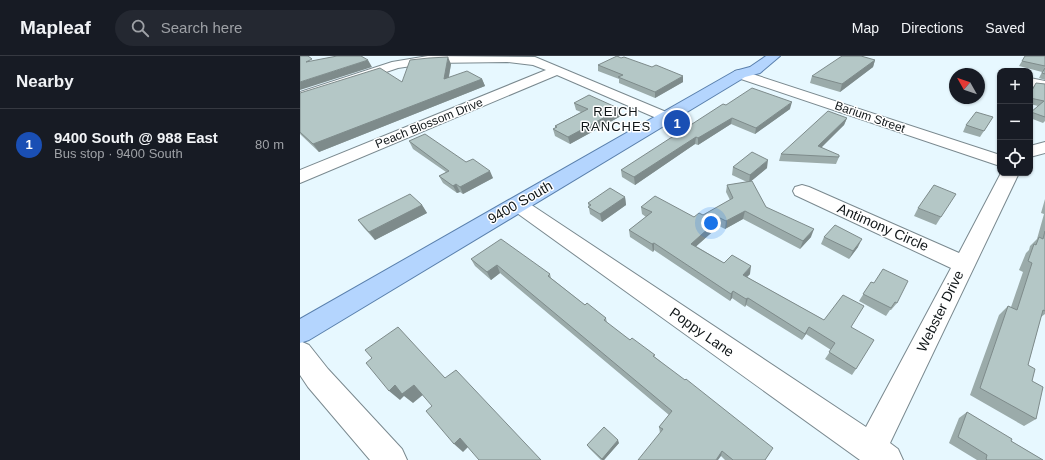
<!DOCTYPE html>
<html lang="en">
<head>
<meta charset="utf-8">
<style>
  body { margin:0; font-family:Arial,sans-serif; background:#242831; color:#f1f3f6 }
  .controls { position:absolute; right:12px; top:12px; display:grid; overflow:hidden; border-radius:8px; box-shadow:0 1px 3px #0004 }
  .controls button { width:36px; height:36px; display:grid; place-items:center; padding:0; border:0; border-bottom:1px solid #363941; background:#171b24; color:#f1f3f6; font:20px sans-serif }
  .compass { position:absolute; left:649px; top:12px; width:36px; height:36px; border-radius:50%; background:#171b24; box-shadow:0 1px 3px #0004; rotate:310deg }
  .you { position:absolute; left:411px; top:167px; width:14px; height:14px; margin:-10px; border:3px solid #fff; border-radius:50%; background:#1a73e8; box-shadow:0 0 0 6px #1a73e833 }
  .badge { display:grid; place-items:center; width:26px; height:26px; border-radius:50%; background:#0b8043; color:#fff; font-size:13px; font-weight:700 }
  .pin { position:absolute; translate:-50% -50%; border:2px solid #fff; box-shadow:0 1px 4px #0006 }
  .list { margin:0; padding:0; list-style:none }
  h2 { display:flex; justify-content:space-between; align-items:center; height:52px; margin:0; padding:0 16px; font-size:17px }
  h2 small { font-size:13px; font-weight:400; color:#9ea1a6 }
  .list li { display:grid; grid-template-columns:26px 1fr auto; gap:12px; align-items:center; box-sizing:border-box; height:72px; padding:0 16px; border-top:1px solid #363941 }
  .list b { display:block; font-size:15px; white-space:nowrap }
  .list p { margin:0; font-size:13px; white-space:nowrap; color:#9ea1a6 }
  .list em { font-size:13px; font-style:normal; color:#9ea1a6 }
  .icon { flex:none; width:22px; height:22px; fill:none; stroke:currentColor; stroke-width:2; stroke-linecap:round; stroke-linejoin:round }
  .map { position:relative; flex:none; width:745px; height:404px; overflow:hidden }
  header { display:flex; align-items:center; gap:24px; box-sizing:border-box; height:56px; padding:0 20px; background:#171b24; border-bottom:1px solid #363941 }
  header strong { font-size:19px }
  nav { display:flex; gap:22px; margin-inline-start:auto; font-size:14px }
  .search { width:280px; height:36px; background:#242831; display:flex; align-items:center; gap:10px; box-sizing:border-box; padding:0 14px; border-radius:22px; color:#9ea1a6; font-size:15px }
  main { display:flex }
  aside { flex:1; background:#171b24 }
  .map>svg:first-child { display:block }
</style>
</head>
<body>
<header>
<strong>Mapleaf</strong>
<div class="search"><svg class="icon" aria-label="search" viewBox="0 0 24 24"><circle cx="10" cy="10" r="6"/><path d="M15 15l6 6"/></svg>Search here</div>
<nav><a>Map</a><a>Directions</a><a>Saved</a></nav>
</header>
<main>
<aside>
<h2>Nearby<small></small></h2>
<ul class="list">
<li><span class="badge" style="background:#1a4fb4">1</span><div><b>9400 South @ 988 East</b><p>Bus stop · 9400 South</p></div><em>80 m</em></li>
</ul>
</aside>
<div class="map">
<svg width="745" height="404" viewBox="0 0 745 404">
  <rect width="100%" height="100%" fill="#e7f8ff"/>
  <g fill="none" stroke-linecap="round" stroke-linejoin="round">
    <g stroke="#7a898f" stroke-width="2">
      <path id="minor" d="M128,0l107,1 136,57 3,3 -3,3 -5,2 -5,-2 -104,-45 -257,108v-13l246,-100 -13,-5 -26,-3 -75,1 -34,5 -98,33v-9l92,-30z
        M440,14l260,85v11l-265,-89 -2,-3 2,-3z
        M730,22l15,3v8l-15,-3z
        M745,86v11l-15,4v-11z
        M701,117h18l-129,270 8,6 5,11h-43l-350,-252 -3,-4 3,-4 7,-2 7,2 342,227 85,-159 -156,-73 -2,-4 2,-4 7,-2 7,2 150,66z
        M0,285l9,4 19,24 74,80 5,11h-37l-62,-73 -8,-12z"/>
    </g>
    <g stroke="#5a80ad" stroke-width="2">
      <path id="major" d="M466,0h14l-20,17 -15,4 -436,263 -9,3v-24l435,-248 15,-4z"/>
    </g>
    <use href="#minor" fill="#fff" fill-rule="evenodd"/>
    <use href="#major" fill="#b4d5fe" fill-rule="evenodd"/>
  </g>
  <path fill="#9babaa" d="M745,0v24l-6,-2 3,-6 -23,-6 3,-5z
    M575,4l-2,7 -33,25 -30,-9 2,-7z
    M151,8l-2,13 33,2 3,7 -166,66 -19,-18v-41l102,-11z
    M298,9l54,2 31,15 -28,16 -36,-15v-4l-21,-8z
    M736,27l9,1v37l-2,2 -13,-5v-4l1,-2 7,-6 -8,-2v-11z
    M274,47l47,13 -51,28 -15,-8 -2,-7 2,-1v-2l26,-14 -5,-2z
    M426,49l64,4 -35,25 -24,-10 -33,21 -3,-1 -60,41 -13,-8 -1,-7z
    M693,61l-13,20 -17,-5 3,-7z
    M547,62l-3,7 -23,22 18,10 -3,7 -57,-3 2,-7z
    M109,85l57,21 27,16 -30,16 -3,-2 -3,1 -14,-10 -4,-7 7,-4 -33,-23z
    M433,111l34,1 -16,13 15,26 45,30 -11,12 -57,-30 -18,10 -6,-3 -23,20 28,17 26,11 -3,3 77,43 27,7 5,42 -4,6 -27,-16 6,-9 -25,-16 -4,6 -56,-35 -1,2 -13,-9 -2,3 -76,-51 -1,2 -23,-15 -1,-7 17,-13 -4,-3 -1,-7 53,10 9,-2 27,-15 -4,-8 1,-7 20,-3 -15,-7z
    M325,141l1,8 -24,17 -12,-8 -2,-11z
    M745,143v115l-4,3 -13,48 4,16 4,38 -12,7 -54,-31 29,-80 9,-9 3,1 12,-35 -4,-2 7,-17 3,-3 1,-4 7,-7 7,-25 -3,-1z
    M122,149l5,8 -52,27 -11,-12 -6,-8z
    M618,152l23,9 -5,8 -22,-9z
    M524,181l34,10 -9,12 -28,-15z
    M171,203l79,15 1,4 34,27 21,13 1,5 23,17 25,17 115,96 -5,7h-40l-4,-4 -61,-23 -1,-6 10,-12 -169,-142 -9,7 -16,-14z
    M571,226l26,21 -6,7h-1l-4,6 -27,-15z
    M667,356l44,29 32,19h-66l-28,-17 10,-25z
    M319,387l-15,17h-3l-12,-12 -2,-3z"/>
  <path fill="#7e8b8b" d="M148,1l3,7 -4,22 -3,-7z
    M68,4l4,7 -72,23v-8z
    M575,4l-2,7 -33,25 2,-8z
    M383,20v6l-28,16v-6z
    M182,23l3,7 -166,66 -6,-8z
    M492,46l-2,7 -35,25 1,-6z
    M320,53l1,7 -51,28 -2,-7z
    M432,62l-1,6 -33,21v-7z
    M547,62l-3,7 -28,28 2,-7z
    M396,81l-1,7 -60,41 -1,-8z
    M468,104l-1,8 -18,15 1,-8z
    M190,115l3,7 -30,16 -3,-7z
    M156,128l4,8 -3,1 -4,-7z
    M325,141l1,8 -24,17 -2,-8z
    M122,149l5,8 -52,27 -6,-8z
    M445,155l-2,8 -18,10 1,-8z
    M420,162l-1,8 -28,25v-7z
    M514,173l-3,8 -11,12 3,-8z
    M562,183l-4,8 -9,12 4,-8z
    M354,187v7l-1,2 -1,-8z
    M197,209l3,8 -9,7 -4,-8z
    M451,210l-1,8 -8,8 1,-7z
    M433,235l-1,7 -2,3 1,-7z
    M448,242l-2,7 -1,2 1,-8z
    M509,271l-3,7 -4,6 3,-6z
    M95,329h19l10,9 -11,9 -9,-7 -4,4 -11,-9z
    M160,382l9,8 -6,6 -9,-8z
    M318,384l1,3 -15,17h-2v-1z
    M422,395l-1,5 -3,4h-2z"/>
  <path fill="#b4c7c6" stroke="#7e8b8b" d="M0,0h8l4,3 -6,3 31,-6h24l7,4 -68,22z
    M317,0l4,2 3,-1 28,10 4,-2 27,11 -28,16 -37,-15 5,-2 -25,-10z
    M542,0h19l14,4 -33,24 -30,-8z
    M725,0h20v10l-23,-5z
    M148,1l-4,22 23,-8 15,8 -169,65 -13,-12v-39l80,-25 22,14 8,-22 19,-2z
    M745,12v6l-3,-1z
    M736,27l9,1v33l-14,-5 13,-11 -14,-3v-4z
    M452,32l40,14 -36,26 -24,-10 -34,20 -2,-1 -62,40 -13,-7 102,-66 3,1z
    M289,39l31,14 -52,28 -15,-8 4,-2 -2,-1 33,-17 -14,-6z
    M528,55l19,7 -29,28 21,9v2l-58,-3z
    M676,56l17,5 -9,14 -18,-6z
    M125,78l41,28 7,-3 17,12 -30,16 -4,-3 -3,2 -14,-10 10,-5 -40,-30z
    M452,96l16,8 -18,15 -17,-8z
    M452,125l14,26 48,22 -11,12 -58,-30 -19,10 -6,-3 -29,26 33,19 8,-8 19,11 -8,9 81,45 19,-25 21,11 -13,21 23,13 -18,29 -27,-17 6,-9 -26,-16 -4,7 -57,-36 -2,1 -13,-8 -2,3 -77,-51 -2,1 -23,-14 23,-18 -11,-5 14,-11 39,21 5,-4 4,2 30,-17 -6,-13z
    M634,129l22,9 -15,23 -23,-9z
    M310,132l15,9 -25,17 -12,-7 3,-2 -3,-2z
    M110,138l12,11 -53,27 -11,-12z
    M535,169l27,14 -9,12 -29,-14z
    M745,175v80l-2,-1 -15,55 7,4 -3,12 11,6 -7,32 -56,-31 28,-82 9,4 15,-47 -4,-2 6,-17 2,1 3,-8 4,2z
    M201,183l49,35 -2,2 37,29 2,-2 19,15 -2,2 26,20 2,-2 23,17 -2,1 32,24 1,-1 87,69 -8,12h-32l-11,-9 -6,9h-78l25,-31 -4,-2 13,-16 -175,-146 -10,7 -16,-13z
    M583,213l25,12 -11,22 -2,-1 -4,6 -28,-14 8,-12 3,1z
    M98,271l47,51 11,-8 85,90h-62l-19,-22 -6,6 -28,-33 6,-5 -18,-21 -12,9 -7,-9 -6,6 -23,-28 6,-5 -7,-8z
    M667,356l45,27 -1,2 32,19h-56l-1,-1 1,-4 -29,-18z
    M304,371l14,13 -16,19 -15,-14z"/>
  <g text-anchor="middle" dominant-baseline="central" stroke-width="3" stroke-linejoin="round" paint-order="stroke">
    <g font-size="12" fill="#111719" stroke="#fff">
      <text transform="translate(570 61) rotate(19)">Barium Street</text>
      <text transform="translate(129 67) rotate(-22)">Peach Blossom Drive</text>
    </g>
    <g font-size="13" letter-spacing="1" fill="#111719" stroke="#fff">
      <text x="316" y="55">REICH<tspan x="316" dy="15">RANCHES</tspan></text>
    </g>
    <g font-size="14" fill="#111719" stroke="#fff">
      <text transform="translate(220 146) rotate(-30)">9400 South</text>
      <text transform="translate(583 171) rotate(24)">Antimony Circle</text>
      <text transform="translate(640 255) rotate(-64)">Webster Drive</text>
      <text transform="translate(402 276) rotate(35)">Poppy Lane</text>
    </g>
  </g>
</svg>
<div class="controls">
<button>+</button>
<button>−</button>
<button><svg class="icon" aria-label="locate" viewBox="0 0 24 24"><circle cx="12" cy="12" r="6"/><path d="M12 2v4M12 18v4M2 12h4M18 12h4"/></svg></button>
</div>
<svg class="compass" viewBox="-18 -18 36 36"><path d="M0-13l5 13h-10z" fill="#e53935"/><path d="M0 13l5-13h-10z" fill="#9ea1a6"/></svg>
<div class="you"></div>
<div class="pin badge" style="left:377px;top:67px;background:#1a4fb4">1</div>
</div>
</main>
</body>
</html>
